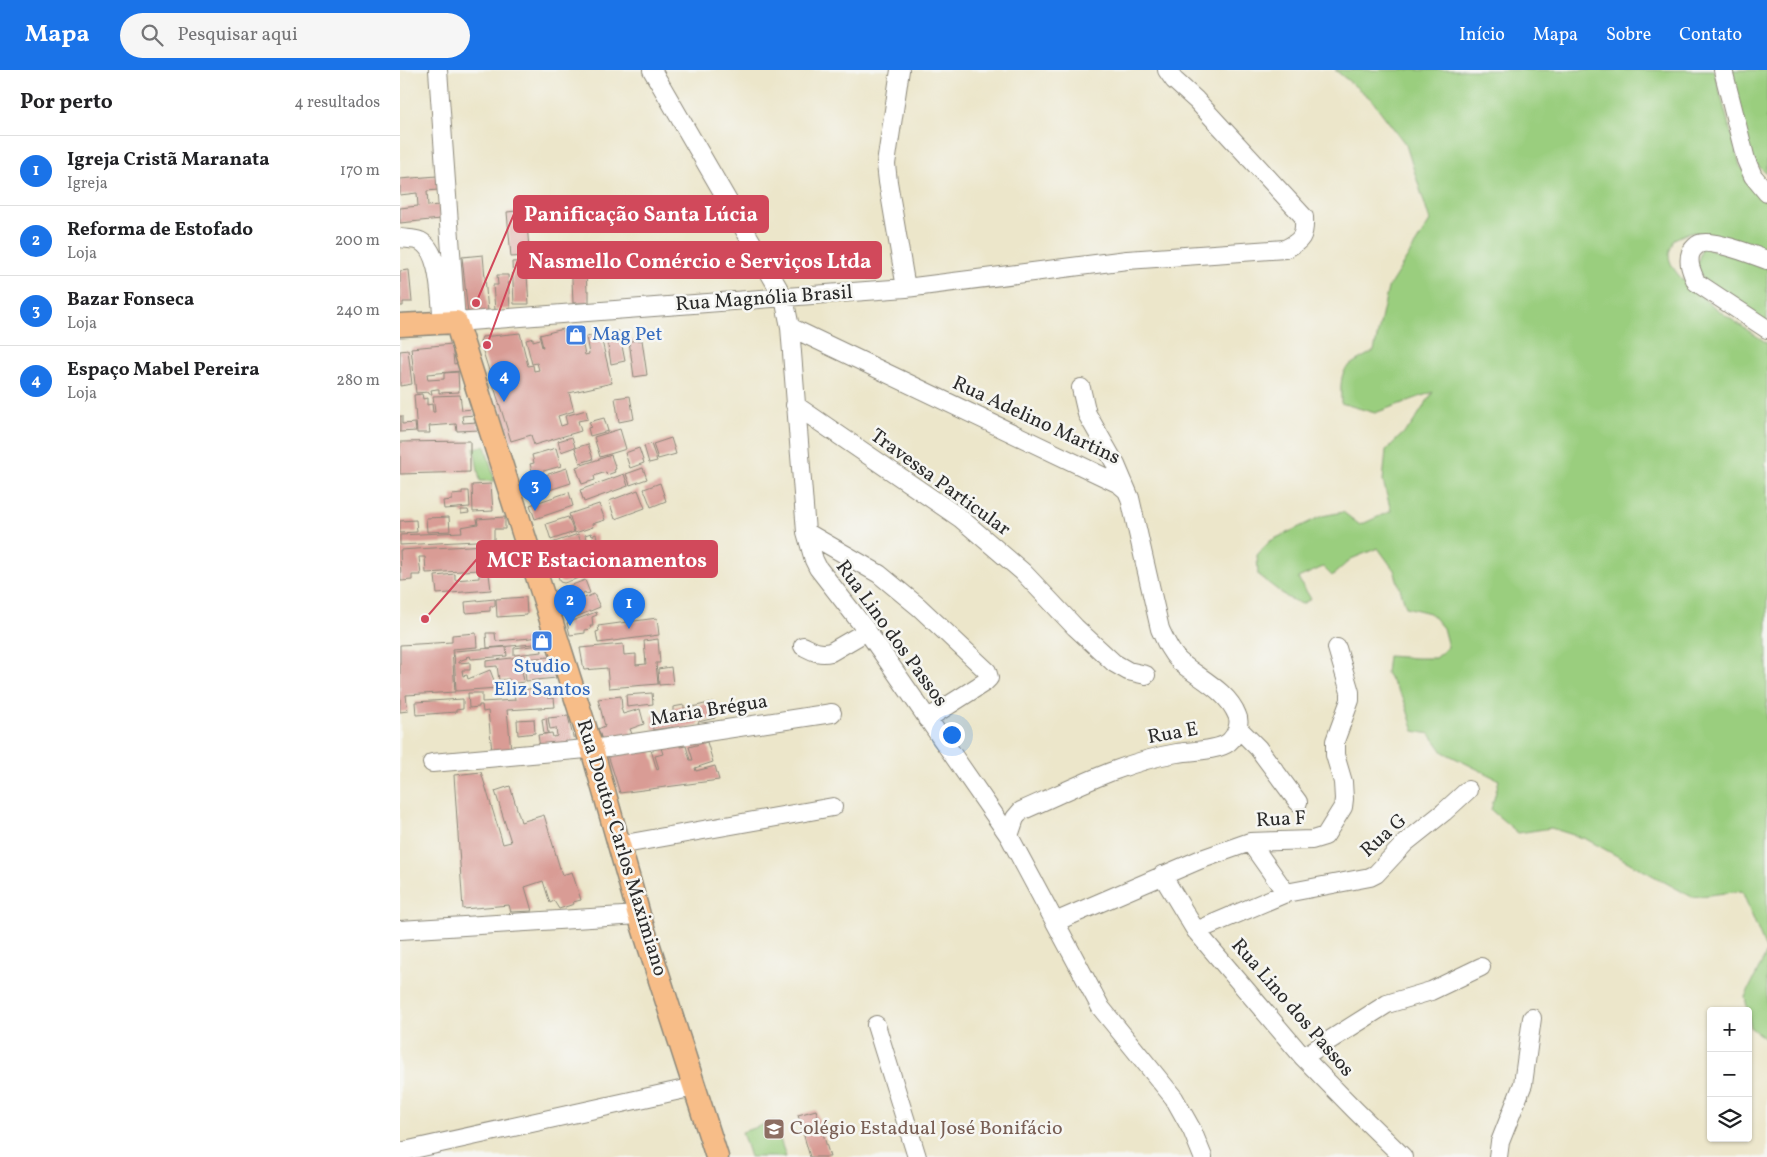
<!DOCTYPE html>
<html lang="pt">
<head>
<meta charset="utf-8">
<style>
  body { margin:0; font-family:Vollkorn,serif; background:#f6f6f6; color:#202124 }
  .controls { position:absolute; right:15px; bottom:15px; display:grid; overflow:hidden; border-radius:5px; box-shadow:0 1px 4px #0004 }
  .controls button { width:45px; height:45px; display:grid; place-items:center; padding:0; border:0; border-bottom:1px solid #e0e0e0; background:#fff; color:#202124; font:25px sans-serif }
  .you { position:absolute; left:551px; top:664px; width:18px; height:18px; margin:-12px; border:4px solid #fff; border-radius:50%; background:#1a73e8; box-shadow:0 0 0 8px #1a73e833 }
  .badge { display:grid; place-items:center; width:32px; height:32px; border-radius:50%; background:#1a73e8; color:#fff; font-size:16px; font-weight:700 }
  .pin { position:absolute; translate:-50% -41px; filter:drop-shadow(0 1px 2px #0008) }
  .pin::after { content:''; position:absolute; top:26px; width:18px; height:15px; background:inherit; clip-path:polygon(0 0,100% 0,50% 100%) }
  .list { margin:0; padding:0; list-style:none }
  h2 { display:flex; justify-content:space-between; align-items:center; height:65px; margin:0; padding:0 20px; font-size:21px }
  h2 small { font-size:16px; font-weight:400; color:#757577 }
  .list li { display:grid; grid-template-columns:32px 1fr auto; gap:15px; align-items:center; box-sizing:border-box; height:70px; padding:0 20px; border-top:1px solid #e0e0e0 }
  .list b { display:block; font-size:19px; white-space:nowrap }
  .list p { margin:0; font-size:16px; white-space:nowrap; color:#757577 }
  .list em { font-size:16px; font-style:normal; color:#757577 }
  .icon { flex:none; width:28px; height:28px; fill:none; stroke:currentColor; stroke-width:2; stroke-linecap:round; stroke-linejoin:round }
  .map { position:relative; flex:none; width:1367px; height:1087px; overflow:hidden }
  header { display:flex; align-items:center; gap:30px; box-sizing:border-box; height:70px; padding:0 25px; background:#1a73e8; color:#fff }
  header strong { font-size:24px }
  nav { display:flex; gap:28px; margin-inline-start:auto; font-size:18px }
  .search { width:350px; height:45px; background:#f6f6f6; display:flex; align-items:center; gap:12px; box-sizing:border-box; padding:0 18px; border-radius:28px; color:#757577; font-size:19px }
  main { display:flex }
  aside { flex:1; background:#fff }
  .map>svg:first-child { display:block }
</style>
</head>
<body>
<header>
<strong>Mapa</strong>
<div class="search"><svg class="icon" aria-label="search" viewBox="0 0 24 24"><circle cx="10" cy="10" r="6"/><path d="M15 15l6 6"/></svg>Pesquisar aqui</div>
<nav><a>Início</a><a>Mapa</a><a>Sobre</a><a>Contato</a></nav>
</header>
<main>
<aside>
<h2>Por perto<small>4 resultados</small></h2>
<ul class="list">
<li><span class="badge">1</span><div><b>Igreja Cristã Maranata</b><p>Igreja</p></div><em>170 m</em></li>
<li><span class="badge">2</span><div><b>Reforma de Estofado</b><p>Loja</p></div><em>200 m</em></li>
<li><span class="badge">3</span><div><b>Bazar Fonseca</b><p>Loja</p></div><em>240 m</em></li>
<li><span class="badge">4</span><div><b>Espaço Mabel Pereira</b><p>Loja</p></div><em>280 m</em></li>
</ul>
</aside>
<div class="map">
<svg width="1367" height="1087" viewBox="0 0 1367 1087">
  <rect width="100%" height="100%" fill="#f6f6f2"/>
  <filter id="ink" filterUnits="userSpaceOnUse"><feTurbulence type="fractalNoise" baseFrequency=".02" numOctaves="2"/><feDisplacementMap in="SourceGraphic" scale="10" xChannelSelector="R" yChannelSelector="G"/><feConvolveMatrix kernelMatrix="1 2 1 2 8 2 1 2 1" color-interpolation-filters="sRGB"/></filter>
  <filter id="wash" filterUnits="userSpaceOnUse"><feTurbulence type="fractalNoise" baseFrequency=".0096" numOctaves="4" result="noise"/><feDisplacementMap in="SourceGraphic" scale="20" xChannelSelector="R" yChannelSelector="G"/><feGaussianBlur stdDeviation="1.12" result="paint"/><feColorMatrix in="noise" values="0 0 0 0 0 0 0 0 0 0 0 0 0 0 0 0 0 1.4 0 .05"/><feComposite in="paint" operator="in"/></filter>
  <g filter="url(#wash)">
    <rect width="100%" height="100%" fill="#ece6ca"/>
    <path fill="#9ace7e" stroke="#627c54" d="M935,0h379l26,96 27,29v60l-55,-20 -22,-3 -16,7c-1,4 -4,10 -5,15 -2,27 76,74 98,89v119l-3,2 3,8v568l-16,-12 -6,-31 22,-45 -25,-61 -50,6 -106,-58 -35,-11 -33,5 -27,-23 8,-30 -56,-28 -13,-18 -16,-3 -10,-31 -18,-27 2,-17 28,2h19l13,-11 -5,-19 -13,-15 -24,-6 -12,-37 -16,-22 -27,11 -19,17 -9,-9 -25,11 13,21 -9,5 -14,-6 -30,-23 -1,-20 13,-14 52,-25 21,-4 17,13 31,-14 -8,-30 3,-31 25,-24 22,-34 -58,21 -34,-10c-1,-38 2,-34 33,-52l14,-63 42,-67 -24,-76 -35,-46z
      M1326,0h41v104l-16,-14z
      M1302,177l65,18v60l-64,-45 -6,-15z
      M85,376l10,35h-15l-6,-33z
      M374,1051l12,36h-36l-8,-25z"/>
    <g id="blocks">
      <path fill="#d99c95" d="M37,106l1,14 -11,1 1,15 11,-1 2,14 -41,4v-15l18,-2 -1,-13 -17,2v-16z
        M126,140l3,39h-3v7l-15,1 -4,-45z
        M83,185l5,57 -20,2 -6,-57z
        M185,185l2,36h2v12h-16l-2,-47z
        M126,191l3,43h-15l-2,-42z
        M9,200l3,32h-9v4h-3v-35z
        M97,205h11l2,34 -15,1 -2,-25h5z
        M179,258l6,27 4,-1 -3,-17 10,-2v3l5,-1 11,46 -43,10 5,18 -16,5 3,10 6,-2 -2,-8 21,-6 2,9 -10,2 3,10 -47,14 -3,-10 -20,6 -31,-99 2,-5 38,-4 8,33 5,-1 1,6 5,-1 -2,-7 -5,1 -6,-24 7,-2v3l7,-2 2,8h1l-3,-12 23,-6 1,3z
        M219,261l6,30 -14,3 -5,-30z
        M242,270l5,35 -13,2 -5,-36z
        M52,274l2,20 5,-1 2,8 -34,3 1,6 16,-1v-6l14,-1 1,20 -20,1v-4h-2l-6,1 1,4h-3v-2l-13,1 -5,-45z
        M8,280l4,34 -12,2v-35z
        M22,324l1,5 4,-1v7l5,-1 1,8h2l-2,-16 27,-1 2,15 11,-1 2,6 -13,1 1,7 14,-1 3,8 -23,1 -1,-7 -27,2 1,7h-13l-3,-38z
        M230,326l4,23 -15,3 -4,-24z
        M0,346h2v8l13,-1 1,8 -16,1z
        M204,348l4,13 -18,5 -2,-8 3,-1 -2,-5z
        M220,359l6,20 -26,8 -6,-20z
        M172,367l3,10 -14,5 -3,-11z
        M271,368l5,16 -18,5 -5,-15z
        M70,371v31l-70,2v-32z
        M188,374l5,15 -13,4 -5,-15z
        M251,374l6,17 -8,2 -5,-17z
        M156,378l5,18 -28,8 -3,-10 4,-1 -2,-8z
        M239,378l5,15 -14,5 -5,-15z
        M211,385l5,14 -2,1 1,2 -8,3 -1,-3 -12,4 1,4 -13,4 -6,-17z
        M167,398l4,15 -34,11 -4,-15z
        M243,398l4,11 -17,6 -4,-11z
        M224,404l4,12 -44,16 -4,-12z
        M260,413l6,18 -15,6 -7,-18z
        M91,414l2,27 -20,1 -1,-27z
        M238,420l7,18 -30,11 -6,-18z
        M62,421h7l1,16 -26,2 -1,-8 9,-1v-5l10,-1z
        M169,422l4,14 -38,13 -5,-14z
        M199,434l6,16 -13,4 1,3 -18,6 -6,-19z
        M61,440h7l1,3 -8,1z
        M49,447l1,14 -23,1 -1,-14z
        M105,447v12h-11v11l-94,5v-10l62,-3 -1,-5 17,-3 -1,-5z
        M168,447l6,15 -23,8 -5,-16z
        M16,450l1,12 -17,1v-12z
        M191,463l1,3 4,-2 3,12 -14,4 -2,-7 4,-1 -2,-7z
        M178,464l6,16 -17,7 -1,-3 -18,6 -5,-14z
        M102,474v9l14,-1v16l-90,5 -1,-16h-6l2,18h-9v5l-11,1 -1,-31z
        M198,479l7,20 -41,14 -4,-1 -2,-6 3,-2 -3,-8 28,-10v-2z
        M55,504v6l24,-2v-3l10,-1 2,16 -54,4 -2,-18z
        M185,510l5,13 -4,1 -1,-2 -2,1v2l-17,6 -1,-5 4,-2 -2,-7z
        M194,524l6,13 -29,12 -6,-13z
        M126,527l1,18 -30,2 -1,-18z
        M95,529v7h-5v5l-24,2 -1,-11z
        M196,542l1,3 -5,2 1,9h-3l1,3 -6,1v3l-15,2 -3,-12z
        M257,548l2,17 -61,8 -2,-11 3,-1 -1,-5z
        M76,563l1,14 -25,2 3,43 -49,3 2,16 -8,1v-67l52,-3v-7z
        M86,563h9l1,8 47,-4 2,6 -58,5z
        M258,569l2,24h-4l2,21 -49,4 -2,-20 -23,2 -4,-22 43,-4 1,11 12,-1v11l10,-1 -2,-23z
        M141,575l1,7 -28,3v-7z
        M106,577l1,9 -36,3 -1,-3 -4,1 1,1 -8,3v2l11,-1v8h-8l1,6 4,-1 1,4 22,-9 7,18 -41,3 -2,-40z
        M120,587l4,25 -15,2v-5l-10,1 -2,-14 -11,1v-6z
        M150,587l3,9 -7,1v5l8,-1 2,7 -30,3 -2,-22z
        M271,597l2,17 -14,1 -1,-16z
        M145,618v3h3v7h6l1,9 -48,3 4,40 -19,2 -4,-41 -5,1 -1,-7h-3v2l-10,1 -1,-15h14v9l33,-2 -1,-10z
        M252,623l1,11 -26,3 -1,-12z
        M221,626l1,12h-1l2,6 17,-5 4,15 -14,5 2,5 -29,9 -5,-14 7,-3 -7,-27z
        M63,629v10l-7,1v2l-40,3 -1,-13z
        M313,632l2,16 -17,4 1,3 -26,7v-5l-20,3 -2,-14 22,-3v-6l11,-2v4z
        M168,646l7,29 -35,2 -2,-12 14,-2 1,4 4,-1 -1,-8 -6,1 -2,-11z
        M146,648l2,15 -4,1 -2,-15z
        M134,649l1,14 -17,2 -1,-15z
        M307,672l6,20 -18,6 1,3 19,-5 4,14 -99,13 -12,-38 43,-5 6,20 2,-1 -4,-13 8,-2 -2,-6 19,-3v2l6,-1 4,14h3l-4,-13z
        M81,702l22,72 8,-2 -16,-51 15,-5 11,36 23,-7 18,60 10,-3 9,28 -8,2 1,2 -15,5 -5,-8 -4,2 -7,-22 -18,6 7,24 -21,1 -2,-7 -46,4 -9,-134z
        M416,1040l14,47h-20l-12,-42z"/>
    </g>
  </g>
  <g filter="url(#ink)">
    <use href="#blocks" fill-opacity="0" stroke="#8c887a" stroke-width="1"/>
    <g fill="none" stroke-linecap="round" stroke-linejoin="round">
      <g stroke="#8c887a" stroke-width="20">
        <path id="minor" d="M38,0l18,252 450,-34 221,-28 158,-11c17,-8 20,-13 19,-32l-108,-117 -22,-20 -7,-10
          M252,0l132,228 6,29 16,205 8,28 4,8 49,63 142,205 92,172 73,90 18,32 11,27
          M500,0l-14,94 2,18 18,106
          M1323,0l23,90 7,16 14,17
          M0,168c6,1 15,1 20,3 21,10 20,60 23,81
          M1367,190c-13,-5 -57,-22 -68,-16 -4,2 -6,5 -8,8 -4,11 1,20 5,30l71,47
          M390,257l329,157 7,6
          M395,335l165,113 63,54 52,55 39,36 14,8 18,4
          M406,462l73,42 40,33 68,64 2,7 -4,4 -58,37
          M403,576c10,5 16,9 28,6l36,-21
          M838,658l20,20 40,54
          M32,693l176,-16 224,-34
          M609,766l6,-18 6,-7c51,-22 101,-49 156,-58 14,-2 41,-2 52,-11 7,-6 12,-19 8,-27 -10,-25 -39,-37 -58,-54 -9,-9 -14,-21 -19,-32l-30,-131 -14,-33 -29,-51 -6,-26
          M850,772l36,51
          M219,775l214,-38
          M762,805l34,56 107,126 52,53 48,47
          M655,852l144,-62 51,-18 62,-2 13,-4 18,-29 1,-8 -1,-17 -8,-27v-14l15,-41v-8l-13,-44
          M0,860l239,-15
          M796,861l90,-38 84,-16 6,-3 29,-31 39,-31 24,-22
          M476,955l41,132
          M903,987l84,-53 44,-13 50,-24
          M0,1082l294,-65
          M1098,1087l2,-15 23,-58 9,-66"/>
      </g>
      <g stroke="#8c887a" stroke-width="25">
        <path id="major" d="M0,255l56,-3 136,427 47,166 78,242"/>
      </g>
      <use href="#minor" stroke="#fff" stroke-width="18"/>
      <use href="#major" stroke="#f7bd88" stroke-width="22"/>
    </g>
  </g>
  <defs>
    <g id="shop-square" transform="scale(1.125)"><rect x="-9" y="-9" width="18" height="18" rx="4" fill="#3f7fe0" stroke="#f6f6f2"/><path d="M-5-2.5h2.3a2.7 3.5 0 0 1 5.4 0H5L5.5 6h-11ZM-1.5-2.5h3a1.5 2.3 0 0 0-3 0Z" fill="#fff"/></g>
    <g id="school-square" transform="scale(1.125)"><rect x="-9" y="-9" width="18" height="18" rx="4" fill="#8d6e63" stroke="#f6f6f2"/><path d="M0-5L7-2L0 1L-7-2ZM-4 1L0 2.5L4 1V4Q0 6-4 4Z" fill="#fff"/></g>
  </defs>
  <g fill-rule="evenodd">
    <use href="#shop-square" x="176" y="265"/>
    <use href="#shop-square" x="142" y="571"/>
    <use href="#school-square" x="374" y="1059"/>
  </g>
  <g text-anchor="middle" dominant-baseline="central" stroke-width="5" stroke-linejoin="round" paint-order="stroke">
    <g font-size="20" fill="#2b2b2b" stroke="#f6f6f2">
      <text transform="translate(364 229) rotate(-4)">Rua Magnólia Brasil</text>
      <text transform="translate(636 351) rotate(25)">Rua Adelino Martins</text>
      <text transform="translate(540 413) rotate(36)">Travessa Particular</text>
      <text transform="translate(491 564) rotate(54)">Rua Lino dos Passos</text>
      <text transform="translate(309 641) rotate(-9)">Maria Brégua</text>
      <text transform="translate(773 664) rotate(-10)">Rua E</text>
      <text transform="translate(881 750) rotate(-3)">Rua F</text>
      <text transform="translate(984 766) rotate(-42)">Rua G</text>
      <text transform="translate(221 778) rotate(73)">Rua Doutor Carlos Maximiano</text>
      <text transform="translate(892 938) rotate(49)">Rua Lino dos Passos</text>
    </g>
    <g font-size="20" fill="#366cbe" stroke="#f6f6f2" text-anchor="start">
      <text x="192" y="265">Mag Pet</text>
      <text x="142" y="597" text-anchor="middle">Studio<tspan x="142" dy="23">Eliz Santos</tspan></text>
    </g>
    <g font-size="20" fill="#785e54" stroke="#f6f6f2" text-anchor="start">
      <text x="390" y="1059">Colégio Estadual José Bonifácio</text>
    </g>
  </g>
  <path fill="none" stroke="#d1495b" stroke-width="2" d="M76 233L114 144M87 275L118 190M25 549L77 489"/>
  <g fill="#d1495b" stroke="#f6f6f2" stroke-width="2">
    <circle cx="76" cy="233" r="5"/>
    <circle cx="87" cy="275" r="5"/>
    <circle cx="25" cy="549" r="5"/>
  </g>
  <g fill="#d1495b" stroke="#d1495b" stroke-width="2">
    <rect x="114" y="126" width="254" height="36" rx="5"/>
    <rect x="118" y="172" width="363" height="36" rx="5"/>
    <rect x="77" y="471" width="240" height="36" rx="5"/>
  </g>
  <g font-size="21" text-anchor="middle" font-weight="bold" fill="#fff">
    <text x="241" y="151">Panificação Santa Lúcia</text>
    <text x="300" y="198">Nasmello Comércio e Serviços Ltda</text>
    <text x="197" y="497">MCF Estacionamentos</text>
  </g>
</svg>
<div class="controls">
<button>+</button>
<button>−</button>
<button><svg class="icon" aria-label="layers" viewBox="0 0 24 24"><path d="M12 4l9 5-9 5-9-5zM3 14l9 5 9-5"/></svg></button>
</div>
<div class="you"></div>
<div class="pin badge" style="left:229px;top:559px">1</div>
<div class="pin badge" style="left:170px;top:556px">2</div>
<div class="pin badge" style="left:135px;top:441px">3</div>
<div class="pin badge" style="left:104px;top:332px">4</div>
</div>
</main>
</body>
</html>
